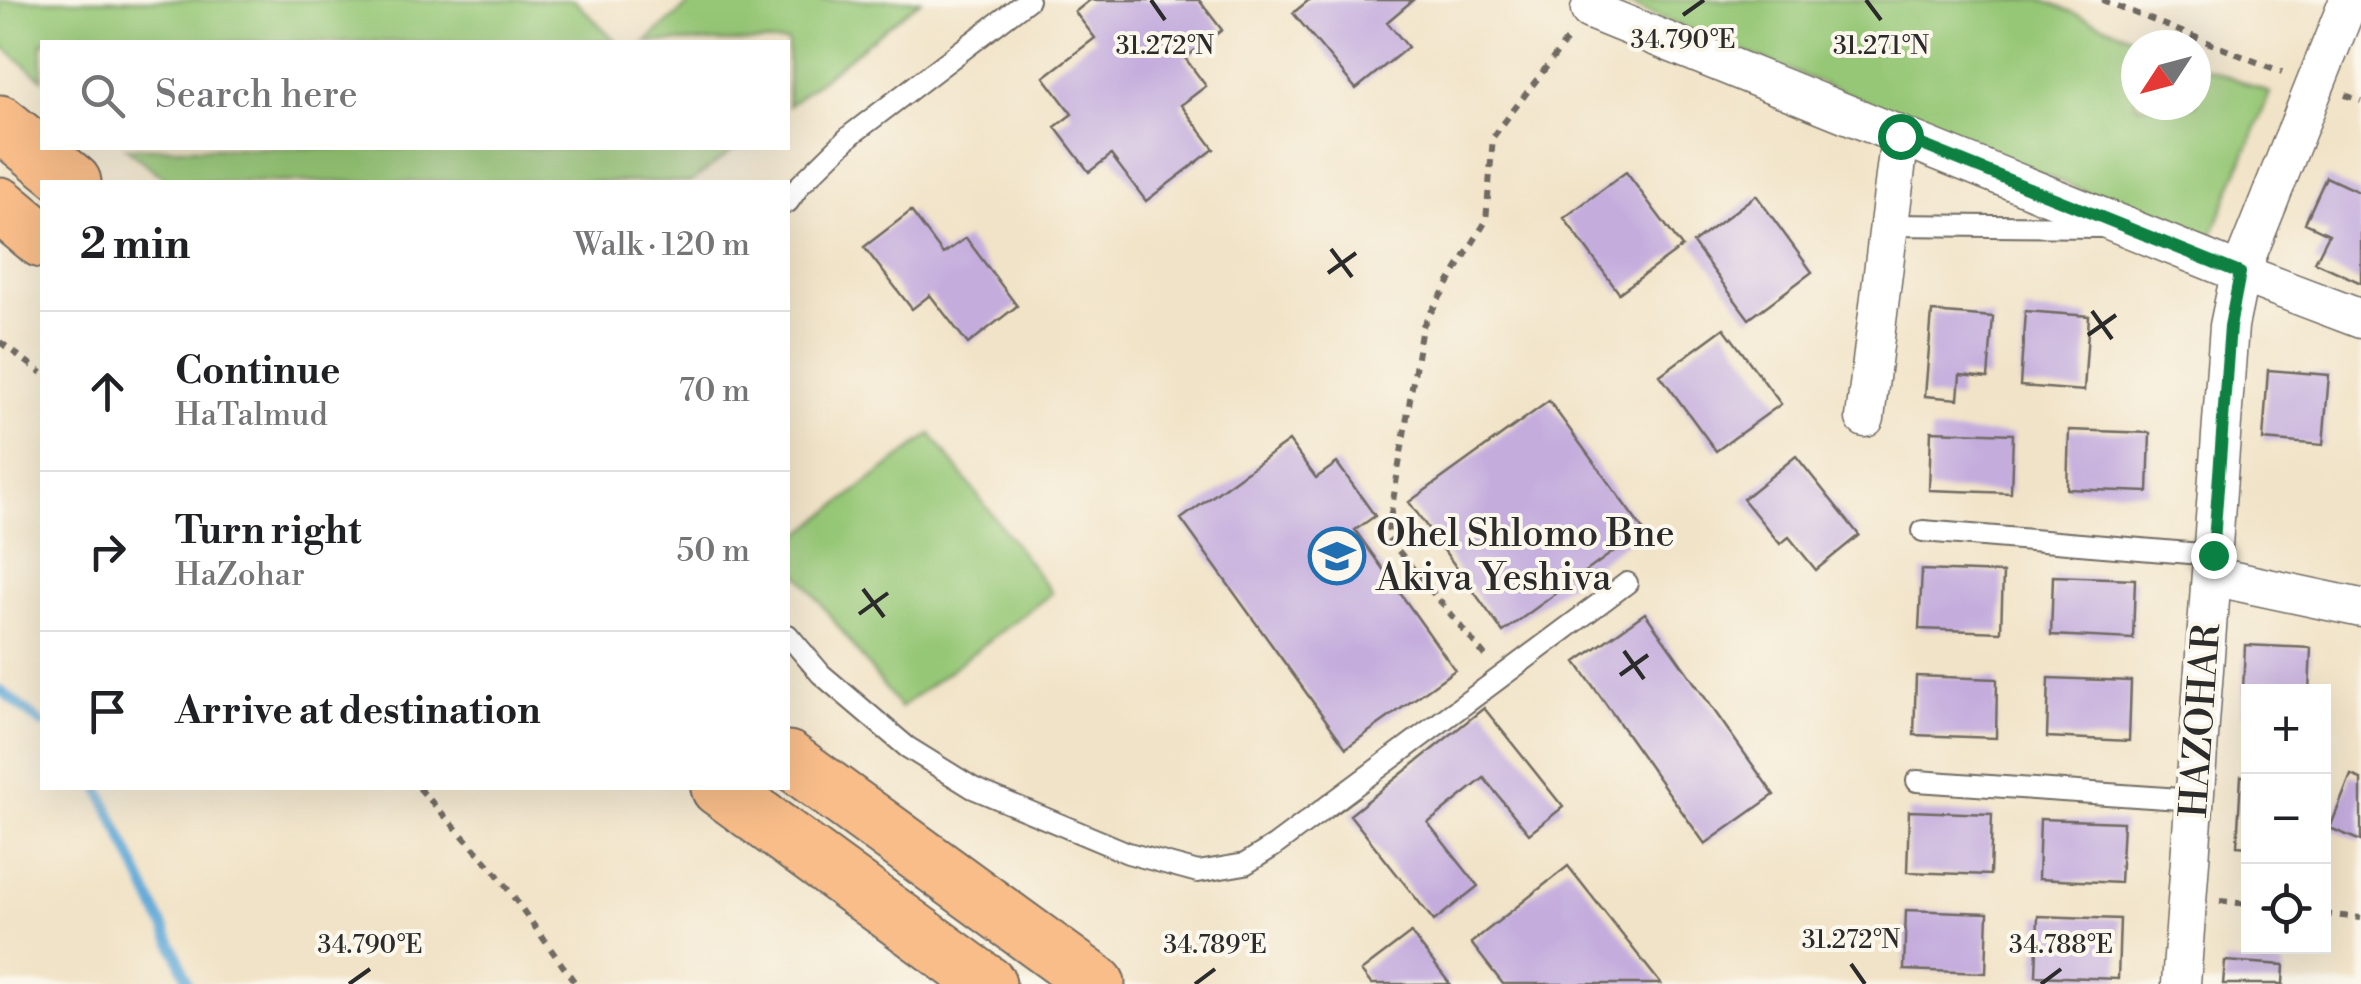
<!DOCTYPE html>
<html lang="en">
<head>
<meta charset="utf-8">
<style>
  body { margin:0; font-family:"Libre Bodoni",serif; background:#f2f2f2; color:#202124 }
  .controls { position:absolute; right:30px; bottom:30px; display:grid; overflow:hidden; border-radius:0px; box-shadow:0 10px 40px #0002 }
  .controls button { width:90px; height:90px; display:grid; place-items:center; padding:0; border:0; border-bottom:2px solid #e0e0e0; background:#fff; color:#202124; font:50px sans-serif }
  .compass { position:absolute; left:2121px; top:30px; width:90px; height:90px; border-radius:50%; background:#fff; box-shadow:0 10px 40px #0002; rotate:234deg }
  .stop { position:absolute; width:30px; height:30px; margin:-22px; border:8px solid #0b8043; border-radius:50%; background:#fff }
  .stop.end { background:#0b8043; border-color:#fff; box-shadow:0 2px 10px #0008 }
  .list { margin:0; padding:0; list-style:none }
  h2 { display:flex; justify-content:space-between; align-items:center; height:130px; margin:0; padding:0 40px; font-size:42px }
  h2 small { font-size:32px; font-weight:400; color:#757577 }
  .list li { display:grid; grid-template-columns:65px 1fr auto; gap:30px; align-items:center; box-sizing:border-box; height:160px; padding:0 40px; border-top:2px solid #e0e0e0 }
  .list b { display:block; font-size:38px; white-space:nowrap }
  .list p { margin:0; font-size:32px; white-space:nowrap; color:#757577 }
  .list em { font-size:32px; font-style:normal; color:#757577 }
  .icon { flex:none; width:55px; height:55px; fill:none; stroke:currentColor; stroke-width:2; stroke-linecap:round; stroke-linejoin:round }
  .map { position:relative; flex:none; width:2361px; height:984px; overflow:hidden }
  .search { position:absolute; background:#fff; box-shadow:0 10px 40px #0002; left:40px; top:40px; width:750px; height:110px; display:flex; align-items:center; gap:25px; box-sizing:border-box; padding:0 35px; border-radius:0px; color:#757577; font-size:38px }
  .panel { position:absolute; background:#fff; box-shadow:0 10px 40px #0002; left:40px; top:180px; width:750px; height:610px; border-radius:0px }
  .map>svg:first-child { display:block }
</style>
</head>
<body>
<div class="map">
<svg width="2361" height="984" viewBox="0 0 2361 984">
  <rect width="100%" height="100%" fill="#fbf7ec"/>
  <filter id="ink" filterUnits="userSpaceOnUse"><feTurbulence type="fractalNoise" baseFrequency=".01" numOctaves="2"/><feDisplacementMap in="SourceGraphic" scale="20" xChannelSelector="R" yChannelSelector="G"/><feConvolveMatrix kernelMatrix="1 2 1 2 8 2 1 2 1" color-interpolation-filters="sRGB"/></filter>
  <filter id="wash" filterUnits="userSpaceOnUse"><feTurbulence type="fractalNoise" baseFrequency=".0048" numOctaves="4" result="noise"/><feDisplacementMap in="SourceGraphic" scale="40" xChannelSelector="R" yChannelSelector="G"/><feGaussianBlur stdDeviation="2.25" result="paint"/><feColorMatrix in="noise" values="0 0 0 0 0 0 0 0 0 0 0 0 0 0 0 0 0 1.4 0 .05"/><feComposite in="paint" operator="in"/></filter>
  <g filter="url(#wash)">
    <rect width="100%" height="100%" fill="#f1e3c7"/>
    <path fill="#96c776" stroke="#607950" stroke-width="2.5" d="M0,0h574l43,42h-575v37l-42,-35z
      M694,0h227l-133,106v-64h-143z
      M1626,0h416l110,45h-16v60h60v-42l74,30 -61,149 -584,-239z
      M126,148h610l-45,34h-522z
      M931,434l121,159 -152,115 -112,-148v-17z"/>
    <g fill="none" stroke-linecap="round" stroke-linejoin="round">
      <path stroke="#60a9d7" stroke-width="10" d="M0,690l42,34
        M99,788l79,169 10,27"/>
    </g>
    <g id="blocks">
      <path fill="#c4addd" d="M1090,0h109l23,30 -37,28 21,28 -25,19 33,44 -68,52 -35,-46 -22,17 -34,-45 17,-13 -28,-37 51,-39 -20,-26z
        M1309,0h104l-26,22 21,25 -52,42 -63,-76z
        M1626,172l56,75 -63,46 -55,-75z
        M2326,177l35,16v90l-46,-21 14,-28 -24,-11z
        M1756,195l56,77 -63,47 -56,-76z
        M911,211l32,43 23,-16 51,68 -49,38 -38,-49 -18,14 -48,-62z
        M2025,311l64,5 -5,75 -64,-5z
        M1932,312l61,5 -5,61 -28,-3 -2,24 -33,-3z
        M1724,328l57,76 -65,47 -56,-76z
        M2268,370l61,5 -6,70 -60,-5z
        M1549,401l94,129 -140,102 -94,-130z
        M2069,430l81,3 -2,59 -81,-3z
        M1931,431l82,3 -2,59 -82,-3z
        M1289,441l27,37 21,-15 38,53 -20,14 100,140 -109,78 -165,-229z
        M1796,456l63,79 -43,35 -27,-33 -9,7 -37,-45z
        M1922,570l81,3 -2,59 -82,-3z
        M2053,576l82,3 -2,60 -82,-4z
        M1645,613l129,182 -69,49 -129,-182z
        M2245,645l66,3 -2,44h-61v23l-6,-1z
        M1916,676l81,3 -1,59 -82,-3z
        M2049,678l82,3 -2,60 -82,-4z
        M1484,708l79,99 -34,27 -45,-56 -56,45 50,63 -44,35 -84,-106z
        M2351,775l10,4v62l-31,-13z
        M2241,776h7v71l-11,-1z
        M1909,811l83,3 -2,61 -83,-3z
        M2040,819l83,3 -3,61 -82,-4z
        M1568,866l93,118h-158l-32,-41z
        M1906,910l82,3 -2,60 -82,-3z
        M2038,916l82,3 -2,60 -82,-3z
        M1411,933l39,51h-79l-10,-13z
        M2225,961l59,4 -1,19h-60z"/>
    </g>
  </g>
  <g filter="url(#ink)">
    <use href="#blocks" fill-opacity="0" stroke="#706b62" stroke-width="2.5"/>
    <g fill="none" stroke-linecap="round" stroke-linejoin="round">
      <g stroke="#706b62" stroke-width="24">
        <path id="service" d="M788,202l12,-17 52,-51 176,-134
          M1889,225l213,2
          M1923,531l290,24
          M788,635l33,39 86,73 66,41 155,65 70,19 47,-8 29,-18 353,-263
          M1917,781l278,19"/>
      </g>
      <g stroke="#706b62" stroke-width="41">
        <path id="minor" d="M1594,0l-4,10 650,263 121,46
          M1865,418l35,-282
          M2211,576l150,32
          M2181,984l48,-658 11,-53 109,-273"/>
      </g>
      <g stroke="#706b62" stroke-width="59">
        <path id="primary" d="M0,123l73,59
          M0,205l42,35
          M788,759l309,225
          M719,788l269,196"/>
      </g>
      <path stroke="#706b62" stroke-width="6" stroke-dasharray="8 8" stroke-linecap="butt" d="M2102,0l180,72
        M2345,95l16,6
        M0,342l42,31
        M1485,656l-98,-119 35,-210 64,-106 7,-84 77,-101
        M419,788l75,82 82,114
        M2220,901l28,3
        M2324,914l37,4"/>
      <use href="#service" stroke="#fff" stroke-width="20"/>
      <use href="#minor" stroke="#fff" stroke-width="38"/>
      <use href="#primary" stroke="#f8bd89" stroke-width="55"/>
    </g>
  </g>
  <g fill="none" stroke-linecap="round" stroke-linejoin="round" filter="url(#ink)">
    <path stroke="#0b8043" stroke-width="12" d="M1900,136l340,137 -10,53 -17,229"/>
  </g>
  <path fill="none" stroke="#2b2b2b" stroke-width="4" d="M1151,0l14,20M1866,0l15,20M1683,15l21,-15M1331,249l21,28M1328,273l28,-20M2092,311l20,28M2088,335l28,-20M863,589l21,28M859,614l29,-21M1624,651l20,28M1620,675l28,-20M1851,964l14,20M349,984l21,-15M1195,984l20,-15M2041,984l20,-15"/>
  <defs>
    <g id="school-ring" transform="scale(2.875)"><circle r="9.5" fill="#fbf7ec" stroke="#1f6fb2" stroke-width="1.5"/><path d="M0-5L7-2L0 1L-7-2ZM-4 1L0 2.5L4 1V4Q0 6-4 4Z" fill="#1f6fb2"/></g>
  </defs>
  <g fill-rule="evenodd">
    <use href="#school-ring" x="1337" y="556"/>
  </g>
  <g text-anchor="middle" dominant-baseline="central" stroke-width="8" stroke-linejoin="round" paint-order="stroke">
    <g font-size="38" fill="#2b2b2b" stroke="#fbf7ec" text-anchor="start">
      <text x="1376" y="534">Ohel Shlomo Bne<tspan x="1376" dy="44">Akiva Yeshiva</tspan></text>
    </g>
    <g font-size="38" fill="#2b2b2b" stroke="#fbf7ec">
      <text transform="translate(2201 721) rotate(-86)">HAZOHAR</text>
    </g>
  </g>
  <g font-size="25" text-anchor="middle" fill="#2b2b2b" stroke="#fbf7ec" stroke-width="8" stroke-linejoin="round" paint-order="stroke">
    <text x="1683" y="48">34.790°E</text>
    <text x="1165" y="54">31.272°N</text>
    <text x="1881" y="54">31.271°N</text>
    <text x="1851" y="948">31.272°N</text>
    <text x="370" y="953">34.790°E</text>
    <text x="1215" y="953">34.789°E</text>
    <text x="2061" y="953">34.788°E</text>
  </g>
</svg>
<div class="controls">
<button>+</button>
<button>−</button>
<button><svg class="icon" aria-label="locate" viewBox="0 0 24 24"><circle cx="12" cy="12" r="6"/><path d="M12 2v4M12 18v4M2 12h4M18 12h4"/></svg></button>
</div>
<svg class="compass" viewBox="-18 -18 36 36"><path d="M0-13l5 13h-10z" fill="#e53935"/><path d="M0 13l5-13h-10z" fill="#757577"/></svg>
<div class="stop" style="left:1900px;top:136px"></div>
<div class="stop end" style="left:2213px;top:555px"></div>
<div class="search"><svg class="icon" aria-label="search" viewBox="0 0 24 24"><circle cx="10" cy="10" r="6"/><path d="M15 15l6 6"/></svg>Search here</div>
<section class="panel">
<h2>2 min<small>Walk · 120 m</small></h2>
<ul class="list">
<li><svg class="icon" aria-label="ahead" viewBox="0 0 24 24"><path d="M12 20V5M6 11l6-6 6 6"/></svg><div><b>Continue</b><p>HaTalmud</p></div><em>70 m</em></li>
<li><svg class="icon" aria-label="right" viewBox="0 0 24 24"><path d="M7 20v-9h11M14 6l5 5-5 5"/></svg><div><b>Turn right</b><p>HaZohar</p></div><em>50 m</em></li>
<li><svg class="icon" aria-label="arrive" viewBox="0 0 24 24"><path d="M6 21V4h12l-3 4 3 4H6"/></svg><div><b>Arrive at destination</b></div></li>
</ul>
</section>
</div>
</body>
</html>
